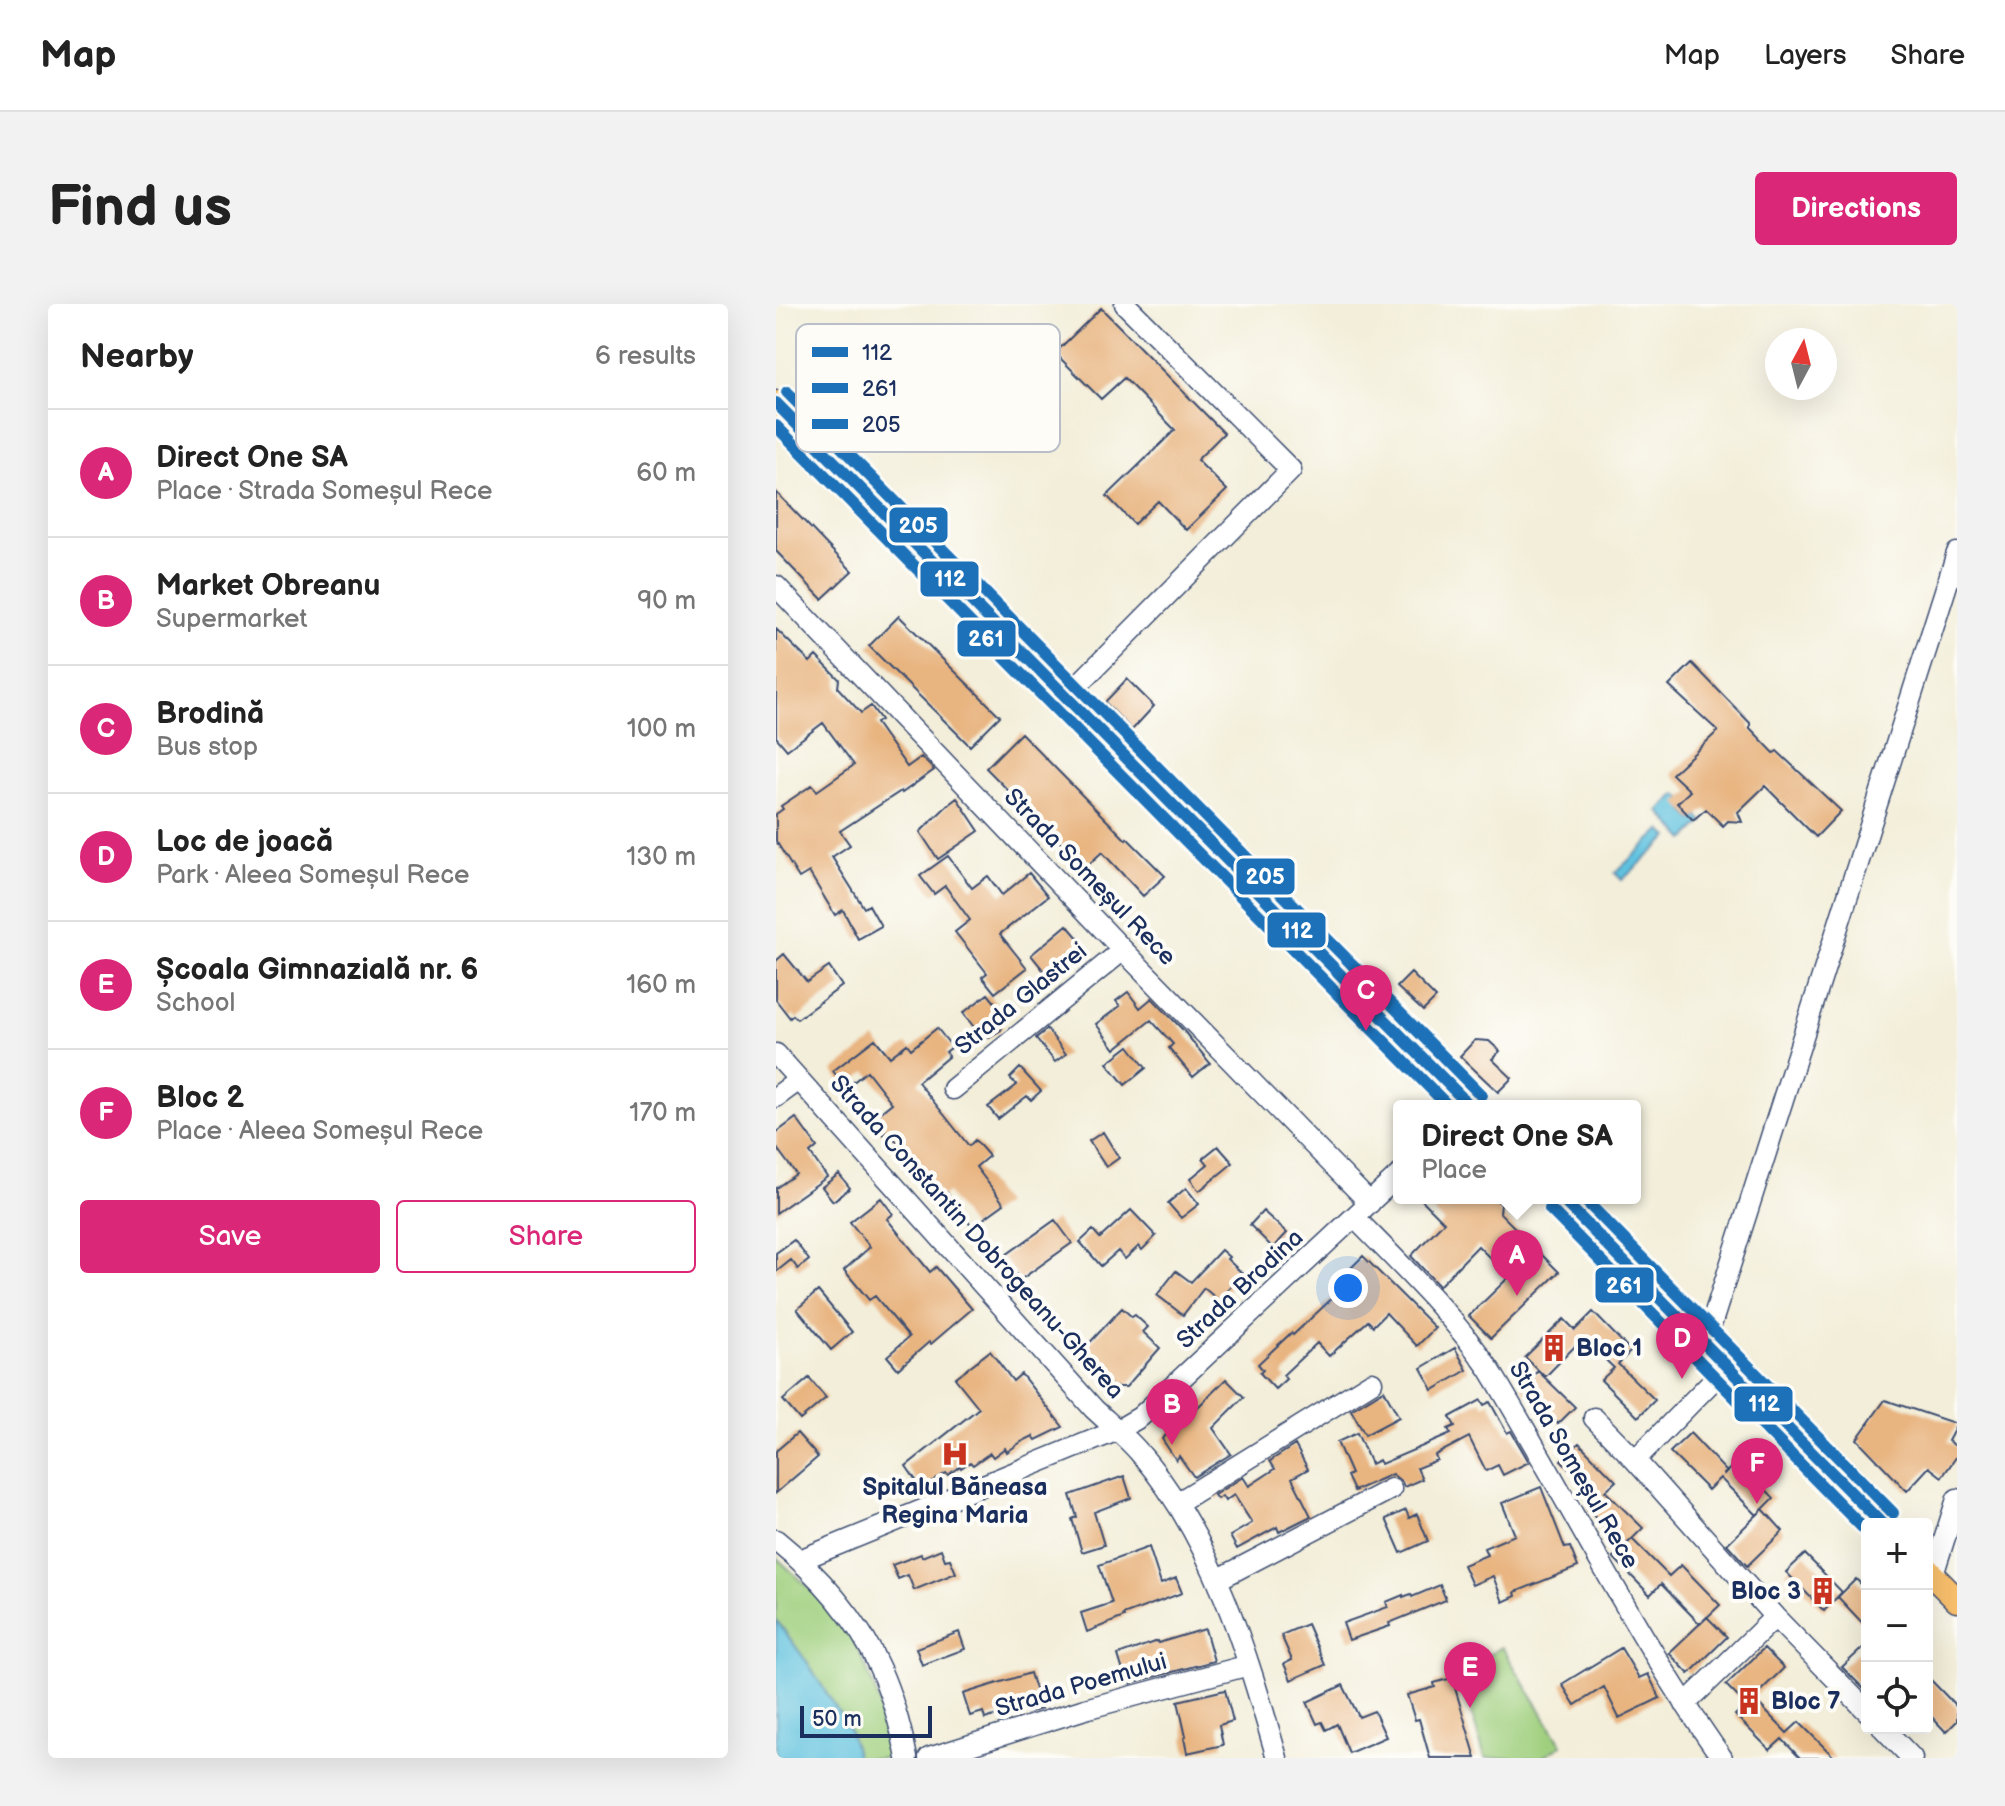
<!DOCTYPE html>
<html lang="en">
<head>
<meta charset="utf-8">
<style>
  body { margin:0; font-family:"Balsamiq Sans",sans-serif; background:#f2f2f2; color:#222 }
  .controls { position:absolute; right:24px; bottom:24px; display:grid; overflow:hidden; border-radius:8px; box-shadow:0 8px 32px #0002 }
  .controls button { width:72px; height:72px; display:grid; place-items:center; padding:0; border:0; border-bottom:2px solid #e0e0e0; background:#fff; color:#222; font:40px sans-serif }
  .compass { position:absolute; left:989px; top:24px; width:72px; height:72px; border-radius:50%; background:#fff; box-shadow:0 8px 32px #0002; rotate:7deg }
  .scale { position:absolute; left:24px; bottom:20px; width:132px; box-sizing:border-box; padding-left:8px; border:4px solid #1b2f5e; border-top:0; font-size:22px; line-height:28px; white-space:nowrap; color:#1b2f5e; -webkit-text-stroke:6px #fdfcf7; paint-order:stroke }
  .you { position:absolute; left:572px; top:984px; width:28px; height:28px; margin:-20px; border:6px solid #fff; border-radius:50%; background:#1a73e8; box-shadow:0 0 0 12px #1a73e833 }
  .badge { display:grid; place-items:center; width:52px; height:52px; border-radius:50%; background:#db2777; color:#fff; font-size:26px; font-weight:700 }
  .pin { position:absolute; translate:-50% -66px; filter:drop-shadow(0 2px 4px #0008) }
  .pin::after { content:''; position:absolute; top:42px; width:28px; height:24px; background:inherit; clip-path:polygon(0 0,100% 0,50% 100%) }
  .popup { position:absolute; left:617px; top:796px; width:248px; height:104px; box-sizing:border-box; display:grid; place-content:center; border-radius:8px; background:#fff; filter:drop-shadow(0 2px 6px #0005); font-size:26px; white-space:nowrap; color:#767676 }
  .popup b { font-size:30px; color:#222 }
  .popup::after { content:''; position:absolute; left:50%; top:100%; margin-left:-16px; border:16px solid transparent; border-top-color:#fff }
  .list { margin:0; padding:0; list-style:none }
  h2 { display:flex; justify-content:space-between; align-items:center; height:104px; margin:0; padding:0 32px; font-size:34px }
  h2 small { font-size:26px; font-weight:400; color:#767676 }
  .list li { display:grid; grid-template-columns:52px 1fr auto; gap:24px; align-items:center; box-sizing:border-box; height:128px; padding:0 32px; border-top:2px solid #e0e0e0 }
  .list b { display:block; font-size:30px; white-space:nowrap }
  .list p { margin:0; font-size:26px; white-space:nowrap; color:#767676 }
  .list em { font-size:26px; font-style:normal; color:#767676 }
  .actions { display:flex; gap:16px; padding:24px 32px }
  .actions a { flex:1; padding:18px 0; border:2px solid #db2777; border-radius:8px; text-align:center; font-size:28px; color:#db2777 }
  .actions .main { background:#db2777; color:#fff }
  .icon { flex:none; width:44px; height:44px; fill:none; stroke:currentColor; stroke-width:2; stroke-linecap:round; stroke-linejoin:round }
  .map { position:relative; flex:none; width:1181px; height:1454px; overflow:hidden; border-radius:8px }
  header { display:flex; align-items:center; gap:48px; box-sizing:border-box; height:112px; padding:0 40px; background:#fff; border-bottom:2px solid #e0e0e0 }
  header strong { font-size:38px }
  nav { display:flex; gap:44px; margin-inline-start:auto; font-size:28px }
  .intro { display:flex; align-items:center; justify-content:space-between; box-sizing:border-box; height:192px; padding:0 48px }
  h1 { margin:0; font-size:56px }
  .button { padding:20px 36px; border-radius:8px; background:#db2777; color:#fff; font-size:28px; font-weight:700 }
  main { display:flex; gap:48px; padding:0 48px }
  aside { flex:1; background:#fff; border-radius:8px; box-shadow:0 8px 32px #0002 }
  .map>svg:first-child { display:block }
</style>
</head>
<body>
<header>
<strong>Map</strong>
<nav><a>Map</a><a>Layers</a><a>Share</a></nav>
</header>
<div class="intro"><h1>Find us</h1><a class="button">Directions</a></div>
<main>
<aside>
<h2>Nearby<small>6 results</small></h2>
<ul class="list">
<li><span class="badge">A</span><div><b>Direct One SA</b><p>Place · Strada Someșul Rece</p></div><em>60 m</em></li>
<li><span class="badge">B</span><div><b>Market Obreanu</b><p>Supermarket</p></div><em>90 m</em></li>
<li><span class="badge">C</span><div><b>Brodină</b><p>Bus stop</p></div><em>100 m</em></li>
<li><span class="badge">D</span><div><b>Loc de joacă</b><p>Park · Aleea Someșul Rece</p></div><em>130 m</em></li>
<li><span class="badge">E</span><div><b>Școala Gimnazială nr. 6</b><p>School</p></div><em>160 m</em></li>
<li><span class="badge">F</span><div><b>Bloc 2</b><p>Place · Aleea Someșul Rece</p></div><em>170 m</em></li>
</ul>
<div class="actions"><a class="main">Save</a><a>Share</a></div>
</aside>
<div class="map">
<svg width="1181" height="1454" viewBox="0 0 1181 1454">
  <rect width="100%" height="100%" fill="#fdfcf7"/>
  <filter id="ink" filterUnits="userSpaceOnUse"><feTurbulence type="fractalNoise" baseFrequency=".0125" numOctaves="2"/><feDisplacementMap in="SourceGraphic" scale="16" xChannelSelector="R" yChannelSelector="G"/><feConvolveMatrix kernelMatrix="1 2 1 2 8 2 1 2 1" color-interpolation-filters="sRGB"/></filter>
  <filter id="wash" filterUnits="userSpaceOnUse"><feTurbulence type="fractalNoise" baseFrequency=".006" numOctaves="4" result="noise"/><feDisplacementMap in="SourceGraphic" scale="32" xChannelSelector="R" yChannelSelector="G"/><feGaussianBlur stdDeviation="1.8" result="paint"/><feColorMatrix in="noise" values="0 0 0 0 0 0 0 0 0 0 0 0 0 0 0 0 0 1.4 0 .05"/><feComposite in="paint" operator="in"/></filter>
  <g filter="url(#wash)">
    <rect width="100%" height="100%" fill="#f3eed9"/>
    <path fill="#9fcf7d" stroke="#5d7f6e" stroke-width="2" d="M0,1253c26,25 59,51 77,83 20,37 31,78 44,118h-40l-8,-29 -42,-67 -31,-43z
      M726,1343l60,98 -21,13h-56l-26,-86z"/>
    <path fill="#61c2df" stroke="#3e789e" stroke-width="2" d="M901,490l5,4 2,13 9,9 5,-4 5,6 -18,18 -26,-29z
      M885,526l8,7 -47,43 -7,-7z
      M0,1316l31,42 42,67 8,29h-81z"/>
    <g id="blocks">
      <path fill="#e8b47f" d="M325,4l123,125 -27,27 30,30 -41,40 -28,-29 -24,23 -27,-28 68,-66 -51,-52 -23,21 -46,-46z
        M0,188l76,79 -30,28 -46,-48z
        M123,312l101,100 -30,30 -101,-100z
        M0,325l34,33 6,-6 23,23 -1,9 23,25 10,-7 10,14 -5,3 31,44 14,-10 13,13 -32,23 -1,-2 -61,40 10,14 -18,12 32,51 5,-3 12,21 -23,13 -15,-29 -8,5 -26,-43 -10,6 -23,-37v-27l7,-5 -2,-3 31,-21 5,6 37,-26 -31,-42 -36,27 -11,-13z
        M916,359l58,60v5l24,25 3,-2 64,60 -25,26 -51,-51 -27,26 4,10 -14,-1 -5,5 -17,-17 -13,11 -16,-17 13,-12 -18,-17 46,-43 -49,-45z
        M351,375l27,27 -22,24 -27,-28z
        M245,429l105,107 1,-2 38,38 -22,20 -41,-44 -17,16 -99,-100z
        M181,494l22,33 -41,28 -18,-27 29,-28z
        M172,552l24,32 16,-12 14,19 27,-22 19,23 -48,38 27,34 -32,25 -13,-16 5,-4 -32,-41 15,-12 -25,-34 -11,8 -14,-18z
        M291,621l17,20 -36,31 -17,-21z
        M8,650l23,28 22,-15 13,19 -45,33 -4,-4 -3,3 -14,-18v-39z
        M635,669l25,25 -13,13 -26,-24z
        M352,688l12,16 12,-10 31,32 27,33 -17,14 -24,-29 4,-4 -22,-24 -36,29 -19,-25 24,-18 -4,-5z
        M212,690l18,22 -5,14 -17,10 -21,-27z
        M161,724l15,19 -6,5 3,4 -31,26 51,64 6,-6 14,16 -13,11 28,37 -32,23 -25,-34 -5,4 -54,-66 -5,4 -12,-15 21,-17 -25,-32 -21,17 -13,-17 42,-32 15,18 17,-13 4,5z
        M271,725l19,25 -11,8 -19,-24z
        M699,736l14,1 11,10 -8,8 20,19 -14,14 -38,-36z
        M353,742l17,22 -21,17 -18,-22z
        M244,764l21,23 -10,9 -4,-4 -29,23 -10,-12 29,-22 -7,-7z
        M20,814l21,29 -7,6 17,24 -51,36v-25l20,-14 -20,-27v-14z
        M327,828l16,26 -13,9 -17,-26z
        M442,842l15,17 -34,28 -9,-12 18,-15 -5,-6z
        M63,870l11,14 -17,13 -11,-14z
        M410,884l13,16 -18,14 -13,-15z
        M105,894l12,16 -6,5 43,53 6,-5 36,42 -41,35 -2,-2 -31,27 -11,-13 22,-19 -34,-41 -6,4 -25,-30 26,-23 -20,-25z
        M644,894h75l6,6 -1,9 59,59 -68,66 -22,-22 40,-39 -31,-31 -39,40 -28,-30 33,-34z
        M355,906l25,26 -14,14 -3,-4 -14,13 -7,-8 -17,15 -21,-24 13,-12 7,8z
        M487,907l24,22 -14,15 -23,-23z
        M279,916l17,23 -52,37 -17,-23z
        M18,936l15,20 -11,9 -7,-9 -15,12v-19z
        M445,946l8,7 -2,2 16,15 -25,26 -14,-12 -21,27 -26,-20 19,-24 15,11z
        M587,952l72,72 -18,18 -31,-33 -13,13 -5,-5 -39,35 -12,-13 -34,32 3,4 -11,10 -15,-16 3,-3 -5,-6 33,-31 2,2 46,-43 -6,-6z
        M42,987l34,41 -21,18 -34,-41z
        M346,1004l10,9 3,-2 13,12 -5,5 17,16 -34,39h-14l-31,-35z
        M817,1008l38,39 -13,13 37,36 -17,17 -37,-37 13,-12 -31,-30 -38,39 -20,-20 39,-38 11,11z
        M679,1044l12,22 -34,20 -12,-22z
        M214,1047l23,30 8,-7 42,53 -27,13 -3,-4 -12,6 -14,10 -2,-4 -12,9 -3,-4 -17,12 -3,-3 -9,6 -1,-2 -12,9 -2,-2 -24,16 -16,-23 73,-58 -24,-30z
        M762,1067l37,36 -17,17 -37,-36z
        M33,1074l17,20 -26,22 -17,-20z
        M450,1075l18,18 -31,31 18,26 -37,23 -15,-21 -3,4 -14,-21 20,-19 2,1z
        M608,1086l15,27 -34,18 -14,-25z
        M705,1096l3,5 6,-3 17,31 4,-2 18,31 -26,13 -5,-10 -12,6 -17,-34 -34,18 2,5 -20,8 5,11 -18,8 -2,-5 -10,-8 -38,17 -7,-15 4,-2 -14,-32 20,-9 14,31 8,-4 2,4 70,-30 -3,-5 7,-3 -5,-9z
        M1109,1096l72,24 -9,17 9,6v9l-15,21 -13,-10 -22,24 -50,-52z
        M21,1129l21,24 -42,36v-42z
        M914,1129l37,39 -4,3 15,-14 36,37 -17,17 -37,-37 -12,12 -38,-38z
        M803,1139l37,38 -11,10 38,37 -19,19 -37,-38 11,-11 -37,-38z
        M519,1141l13,24 -16,9 19,38 -32,16 -2,-5 -40,22 -7,-13 22,-13 -18,-28 -9,6 -3,-5 -5,3 -3,-4 29,-18 6,9 26,-17 -5,-8z
        M348,1172l7,22 -37,14 10,33 -22,7 -10,-33 5,-2 -7,-22z
        M765,1183l24,61 5,-1 8,20 -63,25 1,4 -13,6 -10,-26 -21,9 -9,-20 24,-10 -3,-7 31,-13 -13,-32z
        M987,1205l20,22 -36,35 -20,-22z
        M630,1206l3,8 8,-4 11,27 -27,12 -15,-34z
        M856,1235l37,37 12,-11 39,40 -20,19 -39,-40 -11,11 -37,-38z
        M373,1243l12,37 15,-6 6,15 -59,22 1,2 -37,15 -6,-19 31,-10 -13,-38z
        M165,1245l4,11 5,-1 6,14 -42,17 -6,-15 -10,4 -6,-14 29,-11 1,3z
        M1029,1250l37,38 -18,19 -38,-39z
        M1080,1275l11,11v38l-29,-31z
        M664,1281l6,15 -57,23 1,3 -41,14 -6,-17 45,-16 -2,-5 17,-7v2l8,-3 1,3z
        M931,1313l20,20 -38,37 -20,-21z
        M531,1320l18,41 -34,15 -7,-16 8,-4 -11,-25z
        M429,1325l9,32 -87,23 -9,-29 39,-14 1,2z
        M183,1328l6,17 -43,16 -6,-17z
        M1091,1340v48l-25,-25z
        M845,1344l18,30 9,-4 12,24 -41,20 -15,-31 -29,18 -13,-21z
        M988,1344l20,20 -38,37 -20,-20z
        M254,1369l11,36 -14,4 -2,-7 -40,13 -2,-7 -13,4 -7,-22z
        M1151,1372l30,31v14l-11,11 -19,-20z
        M676,1374l24,80h-46l-11,-39 -4,1 -8,-25 28,-8 -1,-4z
        M567,1381l16,32 15,-6 12,26 -37,16 -12,-29 -11,6 -4,-8 -5,2 -10,-22z
        M449,1386l8,31 -14,4 4,20 -36,8 -3,-15 2,-1 -8,-36z
        M977,1394l34,35 12,-11 36,36h-35l-18,-19 -12,11 -35,-35z"/>
    </g>
  </g>
  <g filter="url(#ink)">
    <use href="#blocks" fill-opacity="0" stroke="#3b4c70" stroke-width="2"/>
    <g fill="none" stroke-linecap="round" stroke-linejoin="round">
      <g stroke="#3b4c70" stroke-width="23">
        <path id="minor" d="M0,282l347,364 247,253
          M291,392l224,-226 -166,-166
          M0,750l318,355c15,14 31,27 45,43 74,86 107,198 138,306
          M177,785l170,-139
          M0,793l23,-17
          M578,913c48,49 98,97 136,153 78,129 145,265 232,388
          M929,1040l252,-791
          M818,1114l41,42 140,157 92,94
          M859,1156l91,-93
          M401,1199l195,-121
          M0,1236c42,34 83,80 104,129 13,29 21,59 27,89
          M24,1256l318,-130 22,-13 259,-242
          M1157,1271l24,-76
          M441,1276l174,-91
          M909,1400l90,-87
          M1107,1424l29,30
          M153,1454l156,-49 164,-44"/>
      </g>
      <g stroke="#3b4c70" stroke-width="27">
        <path id="major" d="M0,99l694,703
          M785,894l321,326
          M1151,1266l30,30"/>
      </g>
      <use href="#minor" stroke="#fff" stroke-width="20"/>
      <use href="#major" stroke="#f8bf6c" stroke-width="24"/>
      <g stroke="#fdfcf7" stroke-width="18">
        <path id="bus-1" d="M0,99l694,703
          M785,894l321,326"/>
      </g>
      <g stroke="#fdfcf7" stroke-width="18">
        <path id="bus-2" d="M0,122l672,680
          M774,905l317,323"/>
      </g>
      <g stroke="#fdfcf7" stroke-width="18">
        <path id="bus-3" d="M11,88l694,703
          M807,894l310,315"/>
      </g>
      <use href="#bus-1" stroke="#1d71b8" stroke-width="12"/>
      <use href="#bus-2" stroke="#1d71b8" stroke-width="12"/>
      <use href="#bus-3" stroke="#1d71b8" stroke-width="12"/>
    </g>
  </g>
  <defs>
    <g id="building-bare" transform="scale(2.16)"><path d="M-4-6H4V6H1V3H-1V6H-4ZM-2.5-4.3h1.7v1.8h-1.7ZM.8-4.3h1.7v1.8H.8ZM-2.5-1h1.7V.8h-1.7ZM.8-1h1.7V.8H.8Z" fill="#c8321e" stroke="#fdfcf7" stroke-width="2.5" paint-order="stroke"/></g>
    <g id="hospital-bare" transform="scale(2.16)"><path d="M-5-5h3v3.5h4V-5h3V5h-3V1.5h-4V5h-3Z" fill="#c8321e" stroke="#fdfcf7" stroke-width="2.5" paint-order="stroke"/></g>
  </defs>
  <g fill-rule="evenodd">
    <use href="#building-bare" x="778" y="1044"/>
    <use href="#hospital-bare" x="179" y="1150"/>
    <use href="#building-bare" x="1047" y="1287"/>
    <use href="#building-bare" x="973" y="1397"/>
  </g>
  <g text-anchor="middle" dominant-baseline="central" stroke-width="8" stroke-linejoin="round" paint-order="stroke">
    <g font-size="24" fill="#1b2f5e" stroke="#fdfcf7">
      <text transform="translate(314 573) rotate(46)">Strada Someșul Rece</text>
      <text transform="translate(245 695) rotate(-39)">Strada Glastrei</text>
      <text transform="translate(201 933) rotate(48)">Strada Constantin Dobrogeanu-Gherea</text>
      <text transform="translate(464 985) rotate(-43)">Strada Brodina</text>
      <text transform="translate(798 1161) rotate(60)">Strada Someșul Rece</text>
      <text transform="translate(305 1381) rotate(-16)">Strada Poemului</text>
    </g>
    <g font-size="24" font-weight="bold" fill="#1b2f5e" stroke="#fdfcf7" text-anchor="start">
      <text x="800" y="1044">Bloc 1</text>
      <text x="179" y="1183" text-anchor="middle">Spitalul Băneasa<tspan x="179" dy="28">Regina Maria</tspan></text>
      <text x="1025" y="1287" text-anchor="end">Bloc 3</text>
      <text x="995" y="1397">Bloc 7</text>
    </g>
  </g>
  <rect x="20" y="20" width="264" height="128" rx="12" fill="#fdfcf7" stroke="#b9bec9" stroke-width="2"/>
  <rect x="36" y="43" width="36" height="10" fill="#1d71b8"/>
  <rect x="36" y="79" width="36" height="10" fill="#1d71b8"/>
  <rect x="36" y="115" width="36" height="10" fill="#1d71b8"/>
  <g font-size="22" fill="#1b2f5e">
    <text x="86" y="56">112</text>
    <text x="86" y="92">261</text>
    <text x="86" y="128">205</text>
  </g>
  <g stroke="#fdfcf7" stroke-width="3">
    <rect x="112" y="202" width="61" height="38" rx="8" fill="#1d71b8"/>
    <rect x="143" y="256" width="61" height="38" rx="8" fill="#1d71b8"/>
    <rect x="180" y="315" width="61" height="39" rx="8" fill="#1d71b8"/>
    <rect x="459" y="553" width="61" height="39" rx="8" fill="#1d71b8"/>
    <rect x="490" y="607" width="61" height="38" rx="8" fill="#1d71b8"/>
    <rect x="818" y="962" width="61" height="38" rx="8" fill="#1d71b8"/>
    <rect x="957" y="1081" width="61" height="38" rx="8" fill="#1d71b8"/>
  </g>
  <g font-size="22" text-anchor="middle" font-weight="bold" fill="#fff">
    <text x="142" y="229">205</text>
    <text x="174" y="282">112</text>
    <text x="210" y="342">261</text>
    <text x="489" y="580">205</text>
    <text x="521" y="634">112</text>
    <text x="848" y="989">261</text>
    <text x="988" y="1107">112</text>
  </g>
</svg>
<div class="controls">
<button>+</button>
<button>−</button>
<button><svg class="icon" aria-label="locate" viewBox="0 0 24 24"><circle cx="12" cy="12" r="6"/><path d="M12 2v4M12 18v4M2 12h4M18 12h4"/></svg></button>
</div>
<svg class="compass" viewBox="-18 -18 36 36"><path d="M0-13l5 13h-10z" fill="#e53935"/><path d="M0 13l5-13h-10z" fill="#767676"/></svg>
<div class="scale">50 m</div>
<div class="you"></div>
<div class="pin badge" style="left:741px;top:992px">A</div>
<div class="popup"><b>Direct One SA</b>Place</div>
<div class="pin badge" style="left:396px;top:1141px">B</div>
<div class="pin badge" style="left:590px;top:727px">C</div>
<div class="pin badge" style="left:906px;top:1075px">D</div>
<div class="pin badge" style="left:694px;top:1404px">E</div>
<div class="pin badge" style="left:981px;top:1200px">F</div>
</div>
</main>
</body>
</html>
